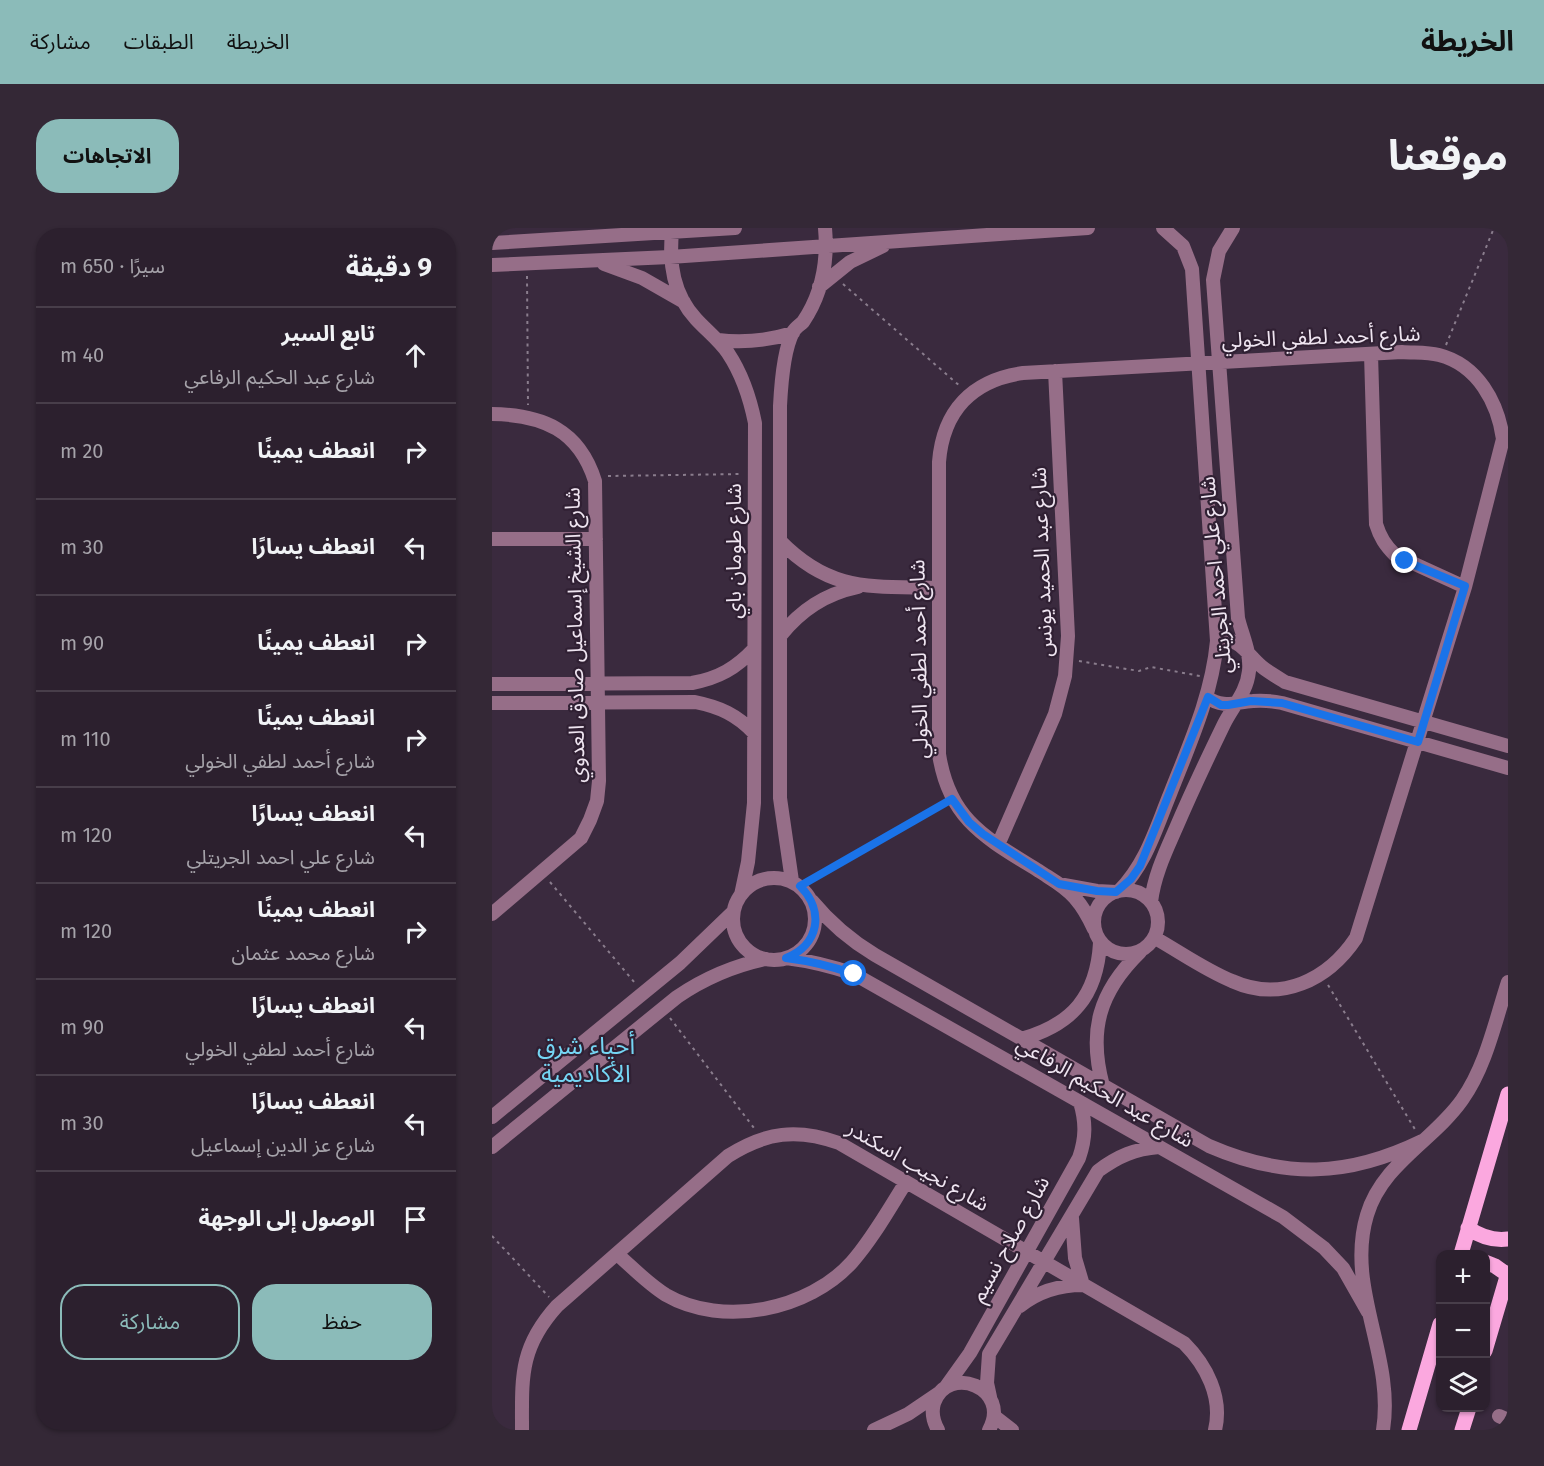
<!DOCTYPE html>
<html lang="ar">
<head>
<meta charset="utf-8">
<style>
  body { margin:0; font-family:"Fira Sans","Noto Sans Arabic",sans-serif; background:#342836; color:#f1f3f6; direction:rtl }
  .controls { position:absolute; right:18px; bottom:18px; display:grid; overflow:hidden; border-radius:12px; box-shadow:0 2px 4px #0004 }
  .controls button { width:54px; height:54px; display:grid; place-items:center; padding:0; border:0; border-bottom:2px solid #483e4a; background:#2c202e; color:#f1f3f6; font:30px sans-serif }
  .stop { position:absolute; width:18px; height:18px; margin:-14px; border:4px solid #1a73e8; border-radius:50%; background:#fff }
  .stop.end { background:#1a73e8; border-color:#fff; box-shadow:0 2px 6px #0008 }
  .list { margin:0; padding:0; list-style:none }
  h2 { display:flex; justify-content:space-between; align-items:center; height:78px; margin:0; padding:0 24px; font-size:26px }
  h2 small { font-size:20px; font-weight:400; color:#a6a3aa }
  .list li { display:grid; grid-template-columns:39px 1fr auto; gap:18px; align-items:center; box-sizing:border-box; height:96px; padding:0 24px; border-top:2px solid #483e4a }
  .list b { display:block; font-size:22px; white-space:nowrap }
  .list p { margin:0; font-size:20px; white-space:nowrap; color:#a6a3aa }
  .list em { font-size:20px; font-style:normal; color:#a6a3aa }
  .actions { display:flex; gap:12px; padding:18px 24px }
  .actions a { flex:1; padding:14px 0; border:2px solid #8bbbb9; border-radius:24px; text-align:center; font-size:21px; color:#8bbbb9 }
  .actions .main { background:#8bbbb9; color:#111 }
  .icon { flex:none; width:33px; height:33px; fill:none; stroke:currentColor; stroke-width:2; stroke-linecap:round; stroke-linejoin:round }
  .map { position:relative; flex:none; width:1016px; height:1202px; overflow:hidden; direction:ltr; border-radius:24px }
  header { display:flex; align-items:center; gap:36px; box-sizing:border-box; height:84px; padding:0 30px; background:#8bbbb9; color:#111 }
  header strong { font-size:28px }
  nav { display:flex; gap:33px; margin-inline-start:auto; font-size:21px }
  .intro { display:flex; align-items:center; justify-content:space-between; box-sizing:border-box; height:144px; padding:0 36px }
  h1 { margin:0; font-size:42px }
  .button { padding:15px 27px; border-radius:24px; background:#8bbbb9; color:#111; font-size:21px; font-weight:700 }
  main { display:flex; gap:36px; padding:0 36px }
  aside { flex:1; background:#2c202e; border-radius:24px; box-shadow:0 2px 4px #0004 }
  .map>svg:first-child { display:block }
</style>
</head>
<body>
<header>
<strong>الخريطة</strong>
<nav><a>الخريطة</a><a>الطبقات</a><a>مشاركة</a></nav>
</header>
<div class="intro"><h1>موقعنا</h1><a class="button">الاتجاهات</a></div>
<main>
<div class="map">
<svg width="1016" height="1202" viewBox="0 0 1016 1202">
  <rect width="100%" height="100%" fill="#3a2a3e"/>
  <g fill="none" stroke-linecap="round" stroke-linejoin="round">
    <path stroke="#8a7d8d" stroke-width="2" stroke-dasharray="3 4.5" stroke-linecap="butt" d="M35,48l1,129
      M351,56l118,103
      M954,117l48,-117
      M116,248l135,-2
      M587,433l60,10 12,-4 49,9
      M58,654l85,101
      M312,656l138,-79
      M836,757l88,146
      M178,790l84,110
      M0,1008l57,61"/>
    <path stroke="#966e88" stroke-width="14" d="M180,4c-3,32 1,62 24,87 11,12 23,21 32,34 14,21 22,45 27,70l-1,380 -6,59 -7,33
      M0,15l243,-15
      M112,36l38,14 42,24
      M0,37l178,-8 418,-29
      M327,59l31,-25 33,-16
      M226,112c26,3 49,1 75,-7
      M879,126l5,170c4,13 9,21 19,31l70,32
      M0,186c51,1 87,16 103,67l4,300 -2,20 -7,19 -9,18 -89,76
      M0,311h104
      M288,313c51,52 91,45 159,47
      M288,408c21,-26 45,-42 78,-49
      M725,413c22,-5 29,12 44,25 7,6 16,11 24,16l223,64
      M0,456l200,-1c27,-5 44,-15 62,-34
      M715,469c16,12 28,5 46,4 10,-1 19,0 29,2l226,65
      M0,475l203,-1c25,5 42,13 59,31
      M506,617l57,-131 10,-38 3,-40 -13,-265
      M241 691a41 41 0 1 1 82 0a41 41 0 1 1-82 0Z
      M300,653l-12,-83v-392c1,-20 4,-57 13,-74 2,-4 7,-7 10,-10 19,-28 25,-61 22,-94
      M572,657l33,6 19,1
      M602 694a32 32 0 1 1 64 0a32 32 0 1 1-64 0Z
      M627,663c27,-27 37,-63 51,-97 20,-51 42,-99 47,-153l-25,-372 -9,-23 -20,-18
      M320,673c19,23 38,39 63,54l334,191c76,33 139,31 213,-5
      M659,674c3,-26 14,-49 25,-74 15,-35 31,-69 48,-104 9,-18 23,-32 25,-53 2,-18 -7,-36 -11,-53l-25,-338 6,-29 14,-23
      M602,701c-5,-11 -11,-22 -19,-31 -10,-12 -24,-19 -36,-27 -53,-33 -90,-51 -100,-117v-292c4,-51 33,-82 84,-89l379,-21c12,1 25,0 37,3 39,10 59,48 64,84l-38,148 -109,351c-28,42 -75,65 -124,43 -27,-11 -52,-29 -77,-43
      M294,730c24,3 45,8 68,16l429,243 41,31 19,20 25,44
      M529,811c51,-14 76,-43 79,-96
      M611,858c-15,-55 -4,-94 37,-134
      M0,889l188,-154 53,-51
      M0,919l185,-150c28,-19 55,-31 89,-38
      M125,1026c15,13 31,30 49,41 57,33 143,15 186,-33 21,-24 37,-53 54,-80
      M528,1078c19,-15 39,-21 63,-21l-8,-27 -3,-40
      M453,1160l25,-35 109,-195c7,-20 7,-36 1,-56
      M498,1169l-3,-14 2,-29 109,-183c20,-15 37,-22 61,-24
      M502,1188l18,14
      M1007,1188l9,4
      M30,1202c0,-52 -3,-82 35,-124l171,-150c38,-24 69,-28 111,-13l345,200c22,22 39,54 31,87
      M382,1202l34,-16 31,-21
      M446,1202c-5,-9 -7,-17 -4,-27 14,-40 78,-15 55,27
      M891,1202c12,-74 -38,-142 -16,-215 15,-51 66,-74 95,-115 24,-34 33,-78 46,-118"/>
    <path stroke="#fba8df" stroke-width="15" d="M976,1000c13,9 25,13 40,11
      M969,1026l47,-160
      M993,1034l10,4 13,9
      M993,1123l23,-78
      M917,1202l31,-106
      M970,1202l7,-22"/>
  </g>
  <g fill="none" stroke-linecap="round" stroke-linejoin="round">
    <path stroke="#1a73e8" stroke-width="8" d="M362,746c-23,-8 -44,-13 -68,-16 33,-13 39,-47 14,-72l152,-87 17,23 14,12 76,50 38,7 19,1 15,-13 9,-13 68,-169 13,8h7l23,-4 31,2 136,39 47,-156 -60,-25"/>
  </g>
  <g text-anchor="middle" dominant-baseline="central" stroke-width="4.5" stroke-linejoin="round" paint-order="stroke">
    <g font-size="21" fill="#efe5f1" stroke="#302033">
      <text transform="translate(829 109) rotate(-2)">شارع أحمد لطفي الخولي</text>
      <text transform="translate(242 323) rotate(-90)">شارع طومان باي</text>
      <text transform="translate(550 334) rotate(-92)">شارع عبد الحميد يونس</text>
      <text transform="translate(724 347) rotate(-95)">شارع علي احمد الجريتلي</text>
      <text transform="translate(83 407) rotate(-91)">شارع الشيخ إسماعيل صادق العدوي</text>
      <text transform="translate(427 431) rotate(-91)">شارع أحمد لطفي الخولي</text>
      <text transform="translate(613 864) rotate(30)">شارع عبد الحكيم الرفاعي</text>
      <text transform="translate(426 938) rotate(30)">شارع نجيب اسكندر</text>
      <text transform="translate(518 1011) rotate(-61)">شارع صلاح نسيم</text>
    </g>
    <g font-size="24" fill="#75d6f4" stroke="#302033">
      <text x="94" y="818">أحياء شرق<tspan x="94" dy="28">الأكاديمية</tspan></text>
    </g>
  </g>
</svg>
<div class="controls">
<button>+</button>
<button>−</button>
<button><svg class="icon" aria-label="layers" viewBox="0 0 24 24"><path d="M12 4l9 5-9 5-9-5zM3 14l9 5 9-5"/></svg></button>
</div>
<div class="stop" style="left:362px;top:746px"></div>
<div class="stop end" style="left:913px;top:333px"></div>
</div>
<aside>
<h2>9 دقيقة<small>سيرًا · 650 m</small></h2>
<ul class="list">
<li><svg class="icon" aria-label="ahead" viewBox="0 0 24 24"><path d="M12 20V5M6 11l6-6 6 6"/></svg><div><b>تابع السير</b><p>شارع عبد الحكيم الرفاعي</p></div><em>40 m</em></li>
<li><svg class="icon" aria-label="right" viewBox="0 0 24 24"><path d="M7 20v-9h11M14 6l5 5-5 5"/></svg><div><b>انعطف يمينًا</b></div><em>20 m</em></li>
<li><svg class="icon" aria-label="left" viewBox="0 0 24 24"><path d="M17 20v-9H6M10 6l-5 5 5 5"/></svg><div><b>انعطف يسارًا</b></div><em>30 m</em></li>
<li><svg class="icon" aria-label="right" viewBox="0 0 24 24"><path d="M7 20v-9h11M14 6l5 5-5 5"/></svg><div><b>انعطف يمينًا</b></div><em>90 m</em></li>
<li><svg class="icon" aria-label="right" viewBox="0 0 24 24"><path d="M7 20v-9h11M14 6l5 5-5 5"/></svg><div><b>انعطف يمينًا</b><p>شارع أحمد لطفي الخولي</p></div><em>110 m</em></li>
<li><svg class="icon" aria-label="left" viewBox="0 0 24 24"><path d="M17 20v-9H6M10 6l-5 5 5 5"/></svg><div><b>انعطف يسارًا</b><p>شارع علي احمد الجريتلي</p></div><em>120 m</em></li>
<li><svg class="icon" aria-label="right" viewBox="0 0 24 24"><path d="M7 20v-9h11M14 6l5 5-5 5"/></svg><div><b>انعطف يمينًا</b><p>شارع محمد عثمان</p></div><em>120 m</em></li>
<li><svg class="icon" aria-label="left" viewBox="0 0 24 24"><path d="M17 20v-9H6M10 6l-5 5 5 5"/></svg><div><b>انعطف يسارًا</b><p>شارع أحمد لطفي الخولي</p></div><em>90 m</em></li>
<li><svg class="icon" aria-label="left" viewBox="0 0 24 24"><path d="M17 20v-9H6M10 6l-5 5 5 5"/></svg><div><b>انعطف يسارًا</b><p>شارع عز الدين إسماعيل</p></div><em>30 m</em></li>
<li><svg class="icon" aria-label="arrive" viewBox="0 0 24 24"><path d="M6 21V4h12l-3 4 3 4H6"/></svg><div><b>الوصول إلى الوجهة</b></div></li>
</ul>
<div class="actions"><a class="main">حفظ</a><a>مشاركة</a></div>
</aside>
</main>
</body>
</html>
